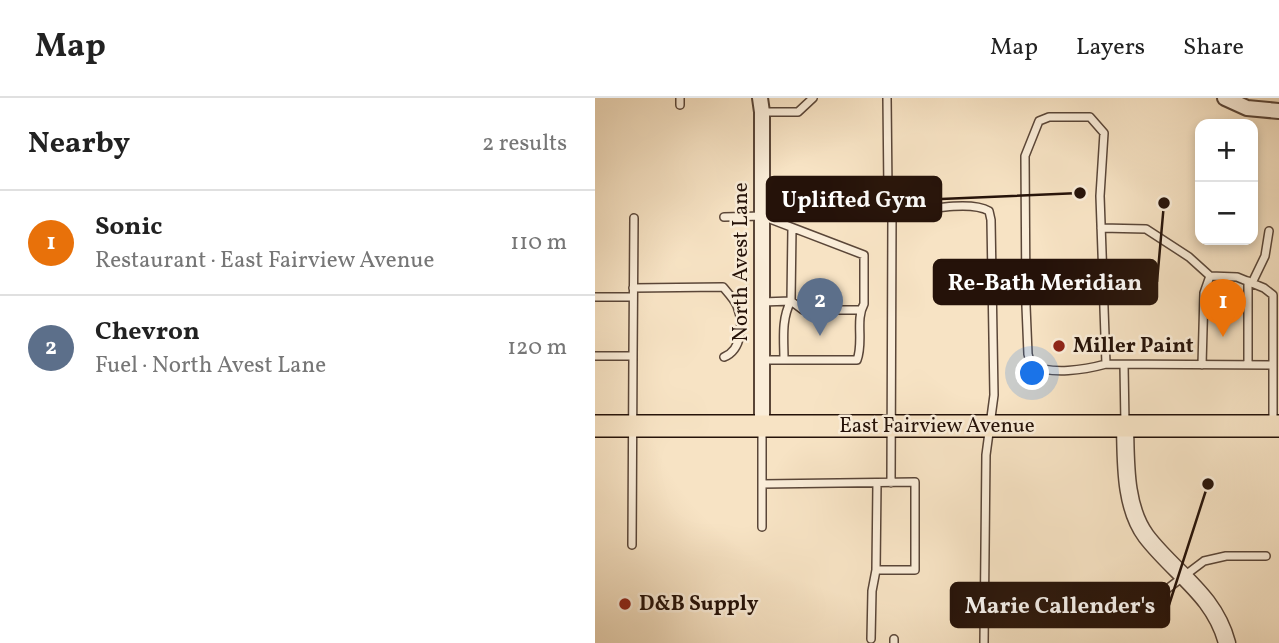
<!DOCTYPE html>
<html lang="en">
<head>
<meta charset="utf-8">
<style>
  body { margin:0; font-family:Vollkorn,serif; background:#f2f2f2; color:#222 }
  .controls { position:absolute; right:21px; top:21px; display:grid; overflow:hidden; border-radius:14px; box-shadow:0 4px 10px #0003 }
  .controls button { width:63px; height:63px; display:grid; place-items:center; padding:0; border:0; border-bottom:2px solid #e0e0e0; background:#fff; color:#222; font:35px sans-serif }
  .you { position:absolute; left:438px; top:276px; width:24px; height:24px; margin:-18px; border:5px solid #fff; border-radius:50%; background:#1a73e8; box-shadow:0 0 0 10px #1a73e833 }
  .badge { display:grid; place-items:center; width:46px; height:46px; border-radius:50%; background:#111827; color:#fff; font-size:23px; font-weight:700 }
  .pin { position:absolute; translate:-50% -58px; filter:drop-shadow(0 2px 4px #0008) }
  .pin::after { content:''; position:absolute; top:37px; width:24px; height:21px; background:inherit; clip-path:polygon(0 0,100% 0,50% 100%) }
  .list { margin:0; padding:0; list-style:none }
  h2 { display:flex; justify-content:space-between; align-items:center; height:91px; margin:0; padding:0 28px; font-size:30px }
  h2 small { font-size:23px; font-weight:400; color:#767676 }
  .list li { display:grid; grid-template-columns:46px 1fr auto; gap:21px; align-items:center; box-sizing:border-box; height:105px; padding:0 28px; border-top:2px solid #e0e0e0 }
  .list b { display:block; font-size:26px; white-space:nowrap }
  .list p { margin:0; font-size:23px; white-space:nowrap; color:#767676 }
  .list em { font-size:23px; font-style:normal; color:#767676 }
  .map { position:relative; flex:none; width:684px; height:545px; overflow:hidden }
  header { display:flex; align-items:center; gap:42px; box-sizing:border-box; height:98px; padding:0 35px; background:#fff; border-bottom:2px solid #e0e0e0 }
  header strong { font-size:33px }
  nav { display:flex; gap:38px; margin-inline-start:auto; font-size:24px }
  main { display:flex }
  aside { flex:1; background:#fff }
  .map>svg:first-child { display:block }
</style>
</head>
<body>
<header>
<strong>Map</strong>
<nav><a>Map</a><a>Layers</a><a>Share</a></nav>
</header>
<main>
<aside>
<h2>Nearby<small>2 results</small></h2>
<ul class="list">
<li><span class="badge" style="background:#e8710a">1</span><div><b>Sonic</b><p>Restaurant · East Fairview Avenue</p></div><em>110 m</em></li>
<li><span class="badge" style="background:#5c6f8a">2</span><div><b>Chevron</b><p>Fuel · North Avest Lane</p></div><em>120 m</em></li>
</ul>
</aside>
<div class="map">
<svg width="684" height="545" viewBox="0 0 684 545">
  <rect width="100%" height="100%" fill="#f7e3c4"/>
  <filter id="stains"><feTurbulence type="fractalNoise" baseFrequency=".00286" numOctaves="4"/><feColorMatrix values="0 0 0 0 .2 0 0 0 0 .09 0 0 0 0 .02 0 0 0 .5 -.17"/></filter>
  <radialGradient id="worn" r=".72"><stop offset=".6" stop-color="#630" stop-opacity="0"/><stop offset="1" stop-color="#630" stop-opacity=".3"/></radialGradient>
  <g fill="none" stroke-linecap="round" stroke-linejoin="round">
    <g stroke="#5a4638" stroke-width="10">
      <path id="service" d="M85,0v7
        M292,0l1,93 4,24 -1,268
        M168,14h35l15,-14
        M297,117c24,-3 76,-16 97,-4l2,9 3,175 -8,60 -2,188
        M129,119l38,-1 102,39v49c-9,16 0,38 -7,56h-95
        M506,130l45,1 43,28 21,19 27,1 27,11 9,7v129
        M657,185l13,-27 4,-25
        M38,190l90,-1c5,6 11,12 14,19 7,17 5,44 -13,51
        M0,199h38
        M167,204l29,-1 12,9h58
        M0,258h38l-1,189
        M38,258l1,-138
        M189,262c0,-20 -3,-41 7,-59l1,-73
        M511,266l-6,-168 4,-63 -14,-16h-41l-10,4 -14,35 1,150 2,48 3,11c21,10 53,5 75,-1l167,1
        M529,267l1,59
        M607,267l2,-72 6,-17
        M653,267v-84
        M167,386l153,-2v88h-39l1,-87
        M167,429v-98
        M572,491l37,-28 22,-5h40
        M276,541l1,-48 4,-21
        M299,541v4"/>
    </g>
    <g stroke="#5a4638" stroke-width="18">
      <path id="minor" d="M165,0l2,14v314
        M630,0l22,10 32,3"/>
    </g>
    <g stroke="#5a4638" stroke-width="19">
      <path id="tertiary" d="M530,328c1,35 -1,80 21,110 29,38 68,58 81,107"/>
    </g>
    <g stroke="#251209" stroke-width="24">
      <path id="primary" d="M0,328h684"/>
    </g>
    <use href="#service" stroke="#faedd9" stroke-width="7"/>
    <use href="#minor" stroke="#faedd9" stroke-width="14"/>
    <use href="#tertiary" stroke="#faedd9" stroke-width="16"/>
    <use href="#primary" stroke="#f7e3c4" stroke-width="21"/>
  </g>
  <g fill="#8f2418" stroke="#faedd9" stroke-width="2.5">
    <circle cx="464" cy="248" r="7"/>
    <circle cx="30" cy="506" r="7"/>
  </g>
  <g text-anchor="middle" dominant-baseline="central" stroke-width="5" stroke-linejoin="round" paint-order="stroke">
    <g font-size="21" fill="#251209" stroke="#faedd9">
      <text transform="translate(146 164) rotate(-90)">North Avest Lane</text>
      <text x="342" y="328">East Fairview Avenue</text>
    </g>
    <g font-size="21" font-weight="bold" fill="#251209" stroke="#faedd9" text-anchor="start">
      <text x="478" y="248">Miller Paint</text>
      <text x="44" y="506">D&amp;B Supply</text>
    </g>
  </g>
  <path fill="none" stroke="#251209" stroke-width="2.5" d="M485 95L346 101M569 105L562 184M613 386L574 507"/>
  <g fill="#251209" stroke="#faedd9" stroke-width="2.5">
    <circle cx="485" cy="95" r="7"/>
    <circle cx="569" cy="105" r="7"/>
    <circle cx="613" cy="386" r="7"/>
  </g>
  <g fill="#251209" stroke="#251209" stroke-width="2.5">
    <rect x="172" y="79" width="174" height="44" rx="7"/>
    <rect x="339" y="162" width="223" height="44" rx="7"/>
    <rect x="356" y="485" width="218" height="44" rx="7"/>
  </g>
  <g font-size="23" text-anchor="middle" font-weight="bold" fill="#fff">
    <text x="259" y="109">Uplifted Gym</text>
    <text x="450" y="192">Re-Bath Meridian</text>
    <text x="465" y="515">Marie Callender's</text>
  </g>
  <rect width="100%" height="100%" filter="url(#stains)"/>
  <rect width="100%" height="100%" fill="url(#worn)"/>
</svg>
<div class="controls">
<button>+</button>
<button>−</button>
</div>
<div class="you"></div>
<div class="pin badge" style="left:628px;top:239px;background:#e8710a">1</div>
<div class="pin badge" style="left:225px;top:238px;background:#5c6f8a">2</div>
</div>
</main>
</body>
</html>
